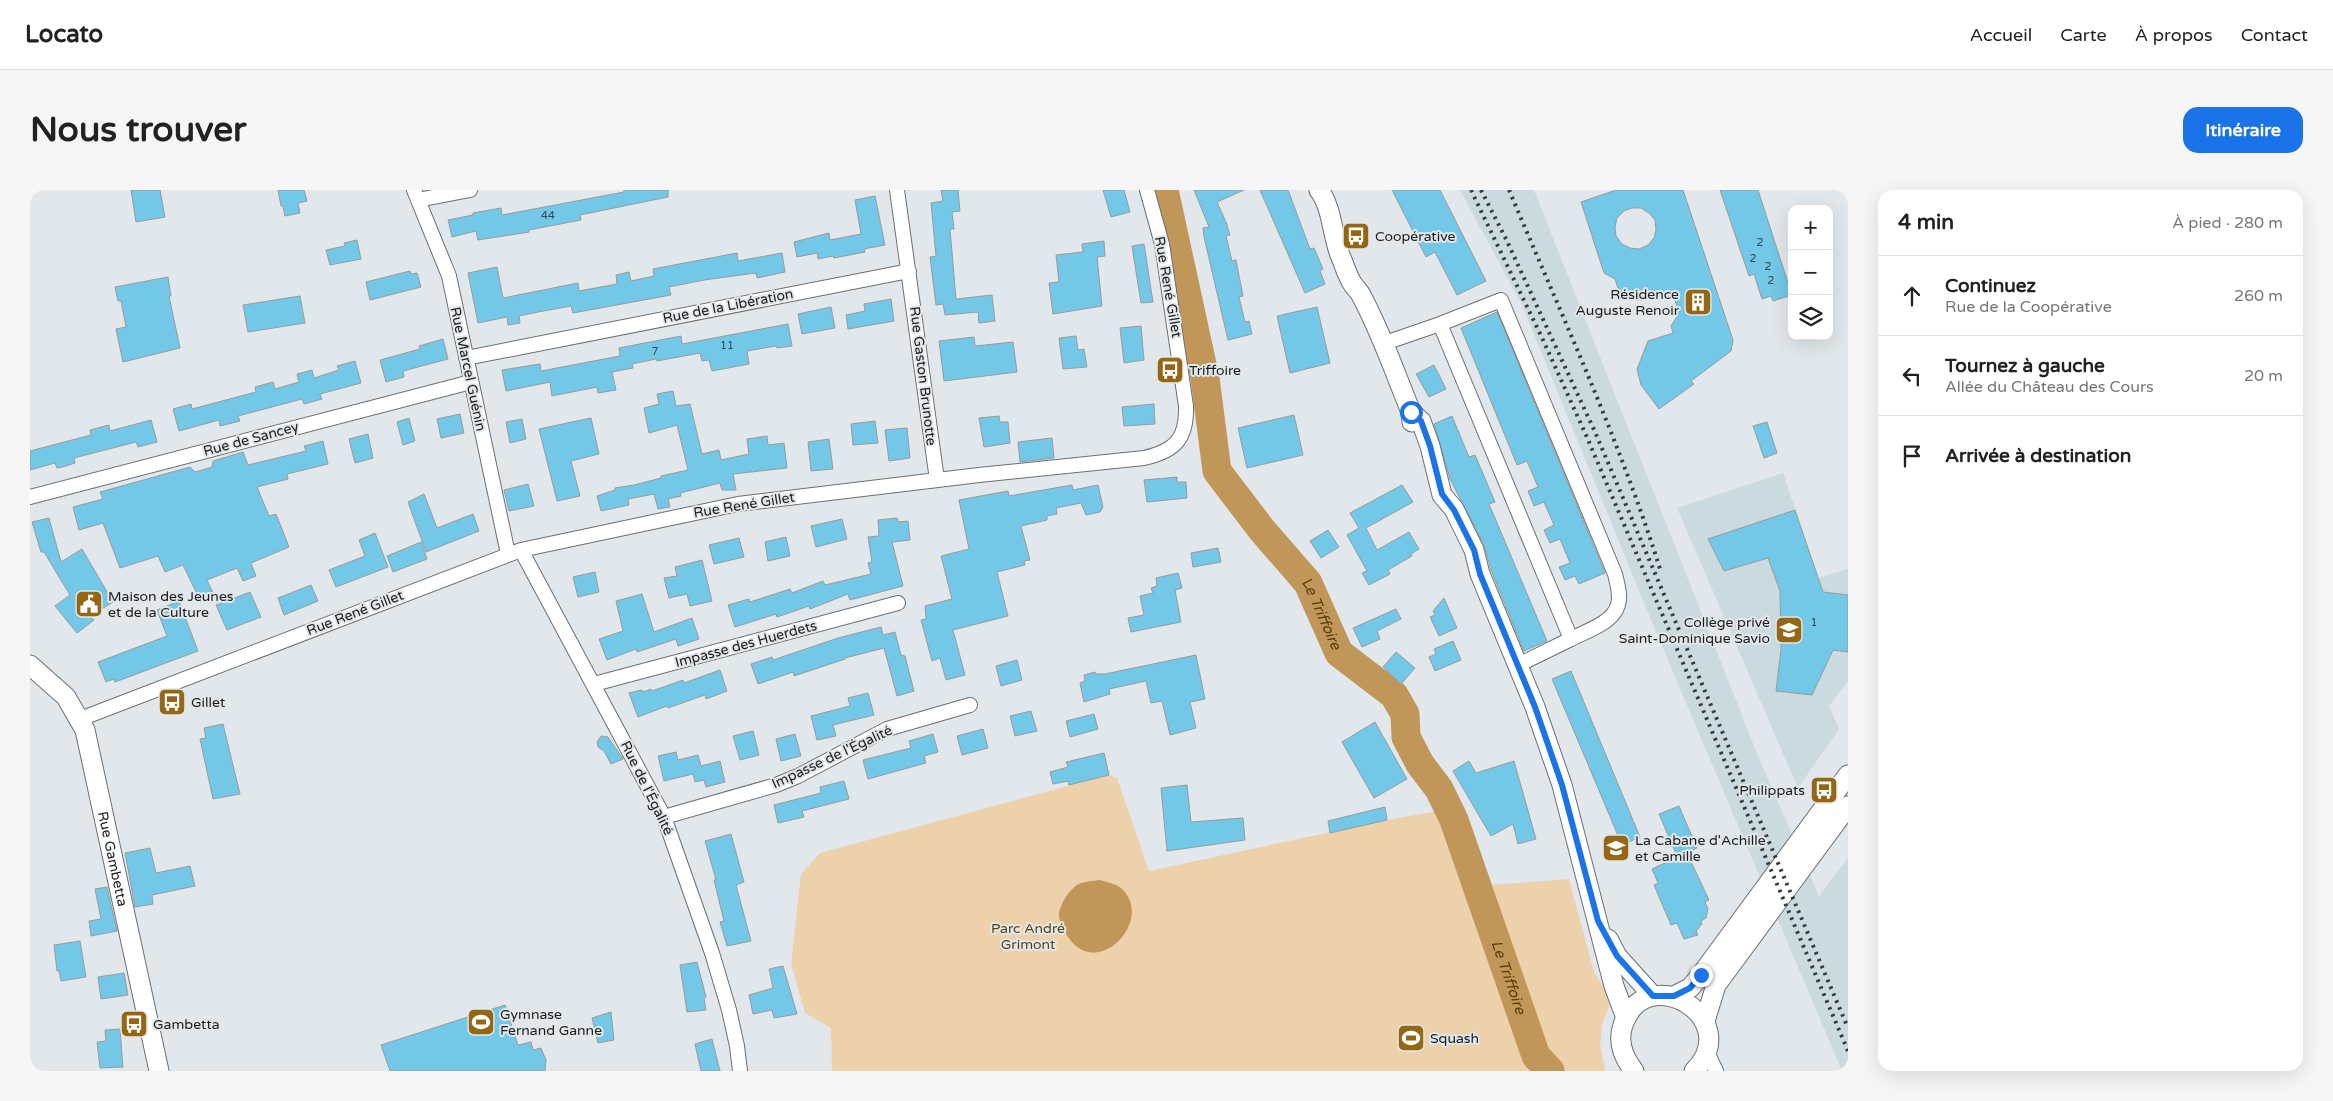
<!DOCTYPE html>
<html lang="fr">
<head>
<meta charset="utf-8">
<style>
  body { margin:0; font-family:"Varela Round",sans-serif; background:#f6f6f6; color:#222 }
  .controls { position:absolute; right:15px; top:15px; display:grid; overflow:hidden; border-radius:10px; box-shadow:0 5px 20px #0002 }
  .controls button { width:45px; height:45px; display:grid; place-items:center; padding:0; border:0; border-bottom:1px solid #e0e0e0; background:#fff; color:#222; font:25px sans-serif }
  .stop { position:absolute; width:15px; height:15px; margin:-11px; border:4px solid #1a73e8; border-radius:50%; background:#fff }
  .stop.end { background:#1a73e8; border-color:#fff; box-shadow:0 1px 5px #0008 }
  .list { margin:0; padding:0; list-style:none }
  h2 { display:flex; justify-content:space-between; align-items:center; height:65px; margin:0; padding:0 20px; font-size:21px }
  h2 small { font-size:16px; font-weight:400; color:#767676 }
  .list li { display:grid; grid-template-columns:32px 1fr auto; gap:15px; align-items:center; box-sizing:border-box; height:80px; padding:0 20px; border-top:1px solid #e0e0e0 }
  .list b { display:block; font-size:19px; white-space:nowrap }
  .list p { margin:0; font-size:16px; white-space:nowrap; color:#767676 }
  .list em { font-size:16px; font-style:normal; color:#767676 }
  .icon { flex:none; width:28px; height:28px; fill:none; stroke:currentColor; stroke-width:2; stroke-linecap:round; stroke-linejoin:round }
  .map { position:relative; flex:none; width:1818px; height:881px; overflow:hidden; border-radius:15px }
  header { display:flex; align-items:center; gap:30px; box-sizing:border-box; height:70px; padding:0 25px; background:#fff; border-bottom:1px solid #e0e0e0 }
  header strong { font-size:24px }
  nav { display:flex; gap:28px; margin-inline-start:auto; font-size:18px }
  .intro { display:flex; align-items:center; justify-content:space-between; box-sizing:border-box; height:120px; padding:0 30px }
  h1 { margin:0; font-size:35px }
  .button { padding:12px 22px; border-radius:15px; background:#1a73e8; color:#fff; font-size:18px; font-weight:700 }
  main { display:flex; gap:30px; padding:0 30px }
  aside { flex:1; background:#fff; border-radius:15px; box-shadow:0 5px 20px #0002 }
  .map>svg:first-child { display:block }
</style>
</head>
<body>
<header>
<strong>Locato</strong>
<nav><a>Accueil</a><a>Carte</a><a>À propos</a><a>Contact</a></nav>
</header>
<div class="intro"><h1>Nous trouver</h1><a class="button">Itinéraire</a></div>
<main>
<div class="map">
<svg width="1818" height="881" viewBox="0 0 1818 881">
  <rect width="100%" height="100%" fill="#e1e7ea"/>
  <path fill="#cbdadf" d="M1430,0h74l224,566 61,140 29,-38v213h-6l-188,-444 -132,-322z
    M1753,283l35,105 30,-9v112l-19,25 10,23 -41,59 -121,-280z"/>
  <path fill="#ecd1ab" d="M1079,585l8,3 32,93 238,-51 62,-11 29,77 91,-7 25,93 14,23 1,12 -7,17 -2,20 5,27h-773l-1,-43 -26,-15 -14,-49 10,-90 19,-21z"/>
  <path fill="#c19759" d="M1070,690c6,2 16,4 21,8 37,33 -30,101 -58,40 -1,-3 -4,-8 -4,-11 -1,-10 10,-27 18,-32 7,-4 16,-4 23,-5z"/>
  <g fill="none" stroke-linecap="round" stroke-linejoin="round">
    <path stroke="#c19759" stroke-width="29" id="s1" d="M1134,0l41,188 12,93 45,59 46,53 31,70 55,42 11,19 1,23 14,27 19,25 15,31 82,236 14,15"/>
  </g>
  <path fill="#72c8e6" stroke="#969c9e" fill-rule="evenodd" d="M101,0h29l5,27 -29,5z
    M248,0h26l3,11 -9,2 2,10 -15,3 -2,-10h-2z
    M594,0h44v7l-88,18 1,5 -52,10v2l-51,8 -2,-9 -24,6 -4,-17 25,-5v-2l28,-5 1,7 122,-23z
    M911,0h17l2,21 -8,1 2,17h-4l6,70 36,-4 3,26 -16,2 -1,-11 -33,3 -2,-11 -7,1 -6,-48 6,-1 -5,-53 12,-2z
    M1073,0h21l6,22 -19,5z
    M1164,0h50l-27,12 9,20 4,13 -4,1 6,25 4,-1 7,36 -4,1 6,25 4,-1 3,13 -24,6 -24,-103 -1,-9 6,-1z
    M1230,0h28l22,59 4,-1 9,21 -3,2 5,13 -20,9z
    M1362,0h48l46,91 -29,14 -22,-43 -9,5z
    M1586,0h67l50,150 -2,11 -40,30 3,3 -35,25 -18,-24 -4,-16 11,-28 25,-8 -2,-7 7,-11 -1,-9 -3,-8 -13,-7 -29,-1 -12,4 -5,-15 -11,-6 -23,-71zM1602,18h9l8,5 6,7 1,10 -2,8 -6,7 -9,4 -9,-1 -8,-4 -6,-8 -1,-9 2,-9 7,-7z
    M1690,0h38l34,105 -19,6 -2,-5 -9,3 -8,-25 -5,2z
    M845,6l10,49 -21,4 1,3 -31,6 -1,-2 -15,3 -1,-6 -20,4 -3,-15 35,-9 1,7 31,-6 -6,-34z
    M327,50l4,19 -31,6 -4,-15 19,-4 -1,-3z
    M1074,51l1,15 -8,1 5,49 -49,8 -4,-31 10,-1 -3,-27 27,-3 -1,-8z
    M1114,54l9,58 -12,1 -9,-57z
    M707,63l1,8 44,-8 3,19 -28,6 -1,-5 -52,7 -35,7 2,8 -98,18 -2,-7 -33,6 -19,4 1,7 -12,2 -1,-8 -29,6 -10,-50 29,-6 6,31 75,-15 1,8 38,-7 -1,-9 13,-3 2,9 23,-5 -1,-7z
    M380,81l1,3 6,-1 4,14 -51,13 -4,-18z
    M138,87l3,19h-2l11,52 -57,14 -7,-33 10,-2 -5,-26h-3l-3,-14z
    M270,106l5,27 -57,9 -5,-27z
    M861,109l3,22 -46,8 -2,-14 19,-4 -1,-7z
    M801,117l4,21 -33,6 -4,-20z
    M1287,117l13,56 -40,10 -13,-57z
    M1467,122l108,261 -26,11 -4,-8 -10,4 -6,-13 11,-4 -10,-24 -10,4 -6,-13 10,-5 -10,-23 -10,4 -6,-15 10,-4 -11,-26 -10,4 -56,-137z
    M758,134l4,22 -15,2 -1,-2 -29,5 2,13 -37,7 -3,-11 -7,1 -2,-8 -43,8 -1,-2 -24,5 1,4 -21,4 4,18 -18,3 -1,-6 -45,9 -2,-14 -44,9 -4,-21 38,-6 1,7 79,-15 -1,-8 62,-12 1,8z
    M1111,136l3,34 -20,3 -4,-35z
    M1046,146l2,14 6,-1 3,18 -24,2 -4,-31z
    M944,147l1,9 38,-4 4,30 -73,9 -5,-40z
    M413,149l5,20 -45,12 1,6 -18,5 -6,-22 40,-11 -1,-3z
    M325,171l6,22 -41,11 2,5 -18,5 -2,-5 -64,17 2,5 -20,5 -1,-6 -40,11 -6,-22 18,-5 1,5 64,-17 -1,-5 18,-5 2,7 24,-7 -2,-8 15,-4 2,8 25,-8 -2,-4z
    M1404,175l12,24 -17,8 -13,-23z
    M643,201l3,15 14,-2 12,50 17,-4 2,10 28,-6 -2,-15 20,-3 1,9 16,-2 3,25 -54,6 3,16h-14l-2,-7 -40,10 1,3 -13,3 2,8 -12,2 -4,-15 -26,5 1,6 -28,6 -4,-15 18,-6v-2l19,-3 27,-7v-2l27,-6 -11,-45 -28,8 -5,-25 15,-4 -2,-10z
    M1124,214l1,20 -31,2 -2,-19z
    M430,224l4,19 -23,5 -4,-19z
    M1264,225l9,40 -56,13 -9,-40z
    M969,226l1,6h8l2,21 -26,4 -5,-29z
    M1422,226l17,41 6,-2 20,47 -6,2 58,137 -23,10 -33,-81 -7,-25 -34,-66 -16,-55z
    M379,228l6,23 -12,4 -6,-23z
    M561,228l8,36 -28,7 9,35 -23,5 -18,-72z
    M492,229l4,20 -16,4 -4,-21z
    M121,230l6,22 -19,5 -2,-5 -62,16 1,5 -9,3 -9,2 -2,-5 -25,7v-19l61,-16 -1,-5 19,-5 1,6z
    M845,231l3,22 -25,2 -2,-21z
    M1737,232l10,31 -13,5 -11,-32z
    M877,238l3,30 -21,3 -4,-31z
    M338,244l5,24 -18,5 -6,-24z
    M1022,248l2,20 -34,4 -2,-20z
    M799,249l4,30 -22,2 -3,-29z
    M293,251l5,23 -41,10 1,5 -31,8 12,29 7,-2 13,33 -38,16 5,13 -13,5 -6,-13 -30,12 7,15 -14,5 -17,-35 -18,7 -7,-16 -38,12 -17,-45 -24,7 -6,-23 30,-8 -3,-7 90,-25 5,5 17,-5 1,-6 30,-9 5,13 58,-14 -2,-5z
    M1147,287v5h9l1,16 -40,4 -3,-22z
    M498,294l6,22 -25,5 -5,-21z
    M1042,295l1,5 25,-5 5,22 -3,5 -14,3 -5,-12 -25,5 1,6 -10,2v4l-26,6 9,34 -6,1 1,4 -28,7 11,44 -55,14 12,45 -19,5 -6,-22 -8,3 -11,-41 5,-1 -1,-13 27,-7 -11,-43 28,-7 -10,-49 49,-9 1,5z
    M1372,295l11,17 -47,26 11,22 32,-18 10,17 -8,5 1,2 -24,14 2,4 -21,11 -7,-12 5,-2 -20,-36 12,-7 -9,-15z
    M394,304l13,34 36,-14 6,17 -53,21 -18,-50z
    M1765,320l28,82 25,3v57l-15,-2 -21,45 -36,-4 5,-42 -1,-58 -12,-33 -44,13 -16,-32z
    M19,328l12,44 21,-13 31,53 -23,14 4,4 -17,13 -22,-27 15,-11 -26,-43h-3l-9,-30z
    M867,328l1,4 10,-1 2,19 -18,2 11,44 -53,14 -2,-6 -38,15 -1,-3 -32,11 -1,-3 -41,13 -7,-22 21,-6 1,3 40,-13 2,4 31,-12 2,4 46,-11 -3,-11 4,-1 -4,-25 11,-1 -1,-16z
    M812,329l5,20 -31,8 -5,-21z
    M1298,340l11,17 -18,11 -11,-17z
    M345,343l13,34 -52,20 -7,-17 36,-14 -6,-16z
    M756,347l4,19 -22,5 -3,-19z
    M709,348l5,19 -30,7 -5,-19z
    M391,352l6,17 -34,13 -6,-16z
    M1188,358l3,14 -28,5 -2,-14z
    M672,370l10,41 -22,5 -3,-12 -18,4 -5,-20 13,-2 -2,-9z
    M565,382l4,20 -21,5 -5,-20z
    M1148,383l4,15 -7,2 6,32 -50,10 -3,-14 16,-3 -4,-19 13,-3 -2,-5 6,-2 -1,-8z
    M281,395l7,16 -34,14 -6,-17z
    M220,402l11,25 -34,13 -11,-25z
    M612,404l12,38 38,-14 7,21 -21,7 -2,-7 -39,13 -1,-3 -29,11 -8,-21 24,-8 -7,-30z
    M1414,408l13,30 -18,8 -9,-19 5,-2 -2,-4z
    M149,411l19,50 -83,31 -1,-3 -8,3 -8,-20 69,-26 -10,-26z
    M1366,419l5,10 -24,12 3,8 -18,8 -9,-19z
    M851,437l2,8 12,-3 6,23 4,1 9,35 -17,5 -13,-48 -39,10v1l-51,17 -1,-4 -35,12 -7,-20 21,-7 1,3 65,-22z
    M1423,451l8,19 -26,11 -6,-14 7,-3 -2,-5z
    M1366,462l19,16 -14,16 -18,-17z
    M1166,465l9,44 -15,3 6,26 -26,7 -8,-34 -11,2 -5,-22 -37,8 1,5 -26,8 -4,-19 5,-2 -1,-6 11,-3 1,2h9z
    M987,470l5,20 -21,6 -5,-20z
    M690,480l7,21 -21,8 -1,-4 -37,13 -1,-2 -29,11 -9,-24 13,-3 1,2 8,-3 1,2 31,-11 1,3z
    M1541,481l69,166 -18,8 -70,-166z
    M838,503l6,22 -41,10 3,11 -19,4 -6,-24 39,-10 -2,-8z
    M1001,521l6,20 -22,5 -5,-20z
    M1064,524l4,15 -28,8 -4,-16z
    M1345,532l32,57 -33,19 -32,-56z
    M193,534l17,70 -27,5 -13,-60 6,-1 -2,-10z
    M953,539l5,19 -26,7 -5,-19z
    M723,541l6,24 -19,5 -7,-24z
    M765,544l6,22 -20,5 -5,-22z
    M903,544l5,18 -14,4 2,7 -58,16 -5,-19 48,-12 -2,-7z
    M571,546l7,1 15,22 -12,5 -7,-13 -6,-4 -1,-5z
    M646,562l2,8 20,-5 3,11 19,-5 5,21 -19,5 -2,-7 -9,2 -2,-8 -29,7 -6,-25z
    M1074,563l5,22 -40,10 -1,-4 -15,3 -3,-12 18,-5 -2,-5z
    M1439,571l7,12 38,-12 22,78 -18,5 -5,-20 -22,12 -38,-65z
    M814,591l5,18 -47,12 2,6 -26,6 -4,-18 47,-12 -1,-6z
    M1157,595l4,37 52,-4 2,22 -78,11 -6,-63z
    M1649,616l18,42 -10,5 22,47 -4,2 3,7 -2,9 -5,3 1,3 -6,7 2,4 -14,4 -7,-16 -6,2 -17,-40 4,-2 -6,-14 34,-16 -9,3 -18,-42z
    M1355,617l2,13 -57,13 -2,-12z
    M701,644l13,48 -8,3 15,56 -24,5 -7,-24 4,-1 -10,-41h2l-11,-39z
    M120,658l6,25 34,-7 5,20 -43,9 1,9 -18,3 -10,-54z
    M77,697l10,44 -26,5 -2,-15 12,-2 -6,-30z
    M50,751l6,36 -25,4 -2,-10h-2l-3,-26z
    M667,772l9,35 -2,1 2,12 -19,2 -7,-47z
    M753,776l14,48 -23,4 -2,-8 -19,4 -4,-19 24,-7 -4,-19z
    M94,783l4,22 -27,4 -3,-22z
    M475,815l13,40 13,-3 2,8 8,-2 5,12 -1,11h-155l-9,-26z
    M581,822l3,28 -16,3 -6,-25z
    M90,839l3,38 -23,1 -3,-26 9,-1 -1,-11z
    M682,849l8,32h-19l-6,-27z"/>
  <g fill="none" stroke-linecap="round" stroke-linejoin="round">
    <g stroke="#6a7073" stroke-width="16">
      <path id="street" d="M384,0l35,86 59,278
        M867,0l40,290
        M388,10l52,-10
        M1410,134l61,-24 114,274c2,9 6,21 3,31 -5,18 -32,26 -47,34
        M1352,154l58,-20 131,315 -53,26
        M436,168l443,-87
        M0,307l441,-115
        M491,360l143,267 48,136 17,57 8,36 3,25
        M564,494l304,-81
        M50,529l441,-169 217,-46 241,-29 165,-17c31,-7 43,-19 42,-52l-24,-162 -15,-54
        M634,627l112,-32 22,-9 89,-47 83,-24
        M1677,862l9,19"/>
    </g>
    <g stroke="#6a7073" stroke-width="21">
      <g id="secondary">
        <path d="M1289,0c13,17 13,44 21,65 4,9 7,20 12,28 3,5 7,8 9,12 20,37 34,78 50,117l1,10"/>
        <path d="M1381,222l10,9 9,25 12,49 12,14 20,41 6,24 55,133 27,78 52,201 12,32"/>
        <path id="s2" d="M0,475l36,32 19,33 74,341"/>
        <path d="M1578,749l9,17 36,40"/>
        <path d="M1644,806l16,-8 11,-13 147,-200"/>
        <path d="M1675,831l11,-36 132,-179"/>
        <path d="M1604,881c-11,-14 -17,-29 -11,-46 23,-67 123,-6 71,46"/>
      </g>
    </g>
    <use href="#street" stroke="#fff" stroke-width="14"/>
    <use href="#secondary" stroke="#fff" stroke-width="19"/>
    <path stroke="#383b3c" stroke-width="4" stroke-dasharray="2.5 5" stroke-linecap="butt" d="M1441,0l72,150 43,95 262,616
      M1451,0l25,49 89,193 253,596
      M1479,0c53,126 111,251 152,382"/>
  </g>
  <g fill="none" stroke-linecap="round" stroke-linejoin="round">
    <path stroke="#1a73e8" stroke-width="6" d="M1381,222l10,9 9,25 12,48 12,16 20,40 6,24 55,133 27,78 36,136 19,35 36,40h21l16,-8 11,-13"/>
  </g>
  <defs>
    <g id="bus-square" transform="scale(1.4375)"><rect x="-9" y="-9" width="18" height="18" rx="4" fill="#956715" stroke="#e1e7ea"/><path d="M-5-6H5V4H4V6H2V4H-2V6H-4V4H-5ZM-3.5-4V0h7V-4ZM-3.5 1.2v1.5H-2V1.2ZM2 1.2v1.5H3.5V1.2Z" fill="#fff"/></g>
    <g id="building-square" transform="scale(1.4375)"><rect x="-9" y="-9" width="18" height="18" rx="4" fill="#956715" stroke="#e1e7ea"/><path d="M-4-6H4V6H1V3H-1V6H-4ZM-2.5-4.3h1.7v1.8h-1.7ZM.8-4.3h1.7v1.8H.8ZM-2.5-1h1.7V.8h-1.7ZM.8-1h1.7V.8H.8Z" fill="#fff"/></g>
    <g id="civic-square" transform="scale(1.4375)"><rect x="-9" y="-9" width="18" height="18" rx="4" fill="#956715" stroke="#e1e7ea"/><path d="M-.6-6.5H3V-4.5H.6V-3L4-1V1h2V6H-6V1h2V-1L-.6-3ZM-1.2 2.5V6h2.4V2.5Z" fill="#fff"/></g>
    <g id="school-square" transform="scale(1.4375)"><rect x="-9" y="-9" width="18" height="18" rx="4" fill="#956715" stroke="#e1e7ea"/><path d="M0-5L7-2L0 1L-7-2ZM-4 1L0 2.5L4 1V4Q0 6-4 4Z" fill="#fff"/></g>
    <g id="stadium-square" transform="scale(1.4375)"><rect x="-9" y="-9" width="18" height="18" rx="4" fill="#956715" stroke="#e1e7ea"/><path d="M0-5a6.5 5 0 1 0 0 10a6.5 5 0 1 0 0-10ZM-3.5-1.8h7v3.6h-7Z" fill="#fff"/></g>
  </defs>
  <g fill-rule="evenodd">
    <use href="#bus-square" x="1326" y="46"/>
    <use href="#building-square" x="1668" y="112"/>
    <use href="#bus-square" x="1140" y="180"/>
    <use href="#civic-square" x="59" y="414"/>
    <use href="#school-square" x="1759" y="440"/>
    <use href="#bus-square" x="142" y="512"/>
    <use href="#bus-square" x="1794" y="600"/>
    <use href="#school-square" x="1586" y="658"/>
    <use href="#stadium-square" x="451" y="832"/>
    <use href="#bus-square" x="104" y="834"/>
    <use href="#stadium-square" x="1381" y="848"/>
  </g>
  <g text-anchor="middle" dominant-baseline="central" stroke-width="4" stroke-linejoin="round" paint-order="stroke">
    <g font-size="11" fill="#304850">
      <text x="518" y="25">44</text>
      <text x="1730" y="52">2</text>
      <text x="1723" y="68">2</text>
      <text x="1738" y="76">2</text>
      <text x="1741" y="90">2</text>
      <text x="697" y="155">11</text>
      <text x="625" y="161">7</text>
      <text x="1784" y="432">1</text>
    </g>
    <g font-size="14" fill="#1a1d1e" stroke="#e1e7ea" text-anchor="start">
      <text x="1345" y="46">Coopérative</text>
      <text x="1649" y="104" text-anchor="end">Résidence<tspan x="1649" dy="16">Auguste Renoir</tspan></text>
      <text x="1159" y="180">Triffoire</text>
      <text x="78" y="406">Maison des Jeunes<tspan x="78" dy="16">et de la Culture</tspan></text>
      <text x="1740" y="432" text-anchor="end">Collège privé<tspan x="1740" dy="16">Saint-Dominique Savio</tspan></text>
      <text x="161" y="512">Gillet</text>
      <text x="1775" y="600" text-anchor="end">Philippats</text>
      <text x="1605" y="650">La Cabane d'Achille<tspan x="1605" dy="16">et Camille</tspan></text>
      <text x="470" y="824">Gymnase<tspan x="470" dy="16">Fernand Ganne</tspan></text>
      <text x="123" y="834">Gambetta</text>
      <text x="1400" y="848">Squash</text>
    </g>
    <g font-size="14" fill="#1a1d1e" stroke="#e1e7ea">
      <text transform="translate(1138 97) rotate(80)">Rue René Gillet</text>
      <text transform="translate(698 116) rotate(-11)">Rue de la Libération</text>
      <text transform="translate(438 179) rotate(78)">Rue Marcel Guénin</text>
      <text transform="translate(893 186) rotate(83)">Rue Gaston Brunotte</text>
      <text transform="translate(221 249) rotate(-15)">Rue de Sancey</text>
      <text transform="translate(714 315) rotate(-9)">Rue René Gillet</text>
      <text transform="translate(325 423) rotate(-21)">Rue René Gillet</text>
      <text transform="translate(716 454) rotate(-15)">Impasse des Huerdets</text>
      <text transform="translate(802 567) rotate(-25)">Impasse de l'Égalité</text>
      <text transform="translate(617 598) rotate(64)">Rue de l'Égalité</text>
      <text stroke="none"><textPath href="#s2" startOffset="218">Rue Gambetta</textPath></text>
    </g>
    <g font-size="14" fill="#5e4110" stroke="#e1e7ea">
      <text x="998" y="738">Parc André<tspan x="998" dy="16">Grimont</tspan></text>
    </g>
    <g font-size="15" font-style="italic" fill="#593d0a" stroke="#e1e7ea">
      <text stroke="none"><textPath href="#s1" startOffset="464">Le Triffoire</textPath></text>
      <text stroke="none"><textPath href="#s1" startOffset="884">Le Triffoire</textPath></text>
    </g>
  </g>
</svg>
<div class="controls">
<button>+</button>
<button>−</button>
<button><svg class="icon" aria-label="layers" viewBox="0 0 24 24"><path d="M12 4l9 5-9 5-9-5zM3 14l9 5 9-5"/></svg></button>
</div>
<div class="stop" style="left:1381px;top:222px"></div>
<div class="stop end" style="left:1671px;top:785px"></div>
</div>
<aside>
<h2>4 min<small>À pied · 280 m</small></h2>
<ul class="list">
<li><svg class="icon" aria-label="ahead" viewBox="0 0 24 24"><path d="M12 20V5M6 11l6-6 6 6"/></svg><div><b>Continuez</b><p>Rue de la Coopérative</p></div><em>260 m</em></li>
<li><svg class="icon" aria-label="left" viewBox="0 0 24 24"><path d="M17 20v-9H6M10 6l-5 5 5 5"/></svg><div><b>Tournez à gauche</b><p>Allée du Château des Cours</p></div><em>20 m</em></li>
<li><svg class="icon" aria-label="arrive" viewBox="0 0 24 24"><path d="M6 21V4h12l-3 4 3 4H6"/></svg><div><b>Arrivée à destination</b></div></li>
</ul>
</aside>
</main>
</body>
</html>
